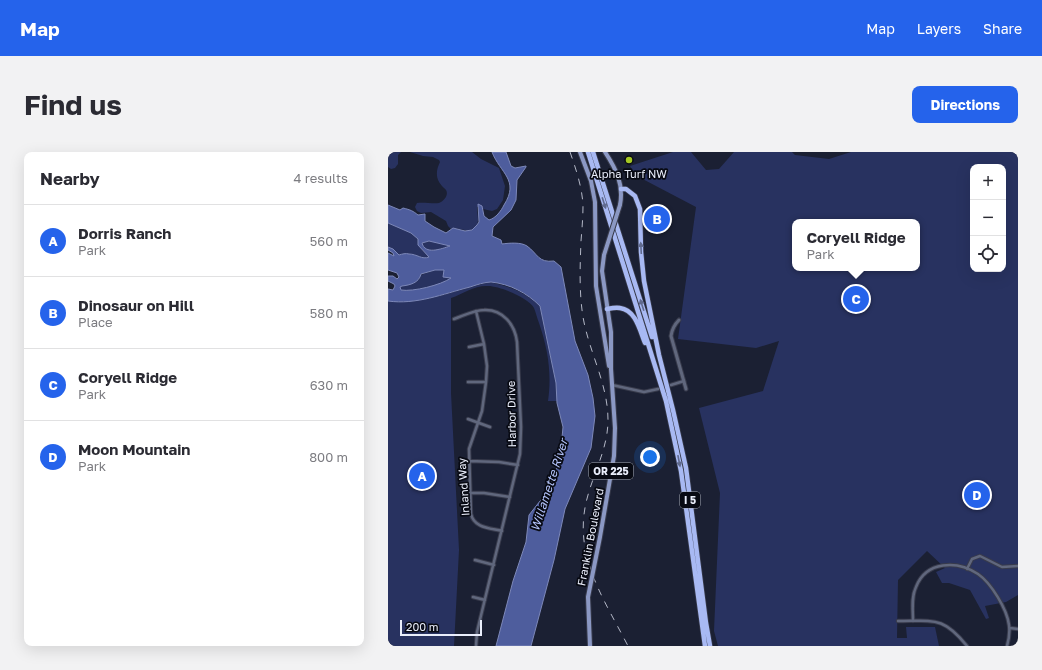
<!DOCTYPE html>
<html lang="en">
<head>
<meta charset="utf-8">
<style>
  body { margin:0; font-family:"Golos Text",sans-serif; background:#f2f2f3; color:#2b2b33 }
  .controls { position:absolute; right:12px; top:12px; display:grid; overflow:hidden; border-radius:8px; box-shadow:0 4px 16px #0002 }
  .controls button { width:36px; height:36px; display:grid; place-items:center; padding:0; border:0; border-bottom:1px solid #e1e1e2; background:#fff; color:#2b2b33; font:20px sans-serif }
  .scale { position:absolute; left:12px; bottom:10px; width:82px; box-sizing:border-box; padding-left:4px; border:2px solid #eaeefb; border-top:0; font-size:11px; line-height:14px; white-space:nowrap; color:#eaeefb; -webkit-text-stroke:3px #080a13; paint-order:stroke }
  .you { position:absolute; left:262px; top:305px; width:14px; height:14px; margin:-10px; border:3px solid #fff; border-radius:50%; background:#1a73e8; box-shadow:0 0 0 6px #1a73e833 }
  .badge { display:grid; place-items:center; width:26px; height:26px; border-radius:50%; background:#2563eb; color:#fff; font-size:13px; font-weight:700 }
  .pin { position:absolute; translate:-50% -50%; border:2px solid #fff; box-shadow:0 1px 4px #0006 }
  .popup { position:absolute; left:404px; top:67px; width:128px; height:52px; box-sizing:border-box; display:grid; place-content:center; border-radius:8px; background:#fff; filter:drop-shadow(0 1px 3px #0005); font-size:13px; white-space:nowrap; color:#7c7c81 }
  .popup b { font-size:15px; color:#2b2b33 }
  .popup::after { content:''; position:absolute; left:50%; top:100%; margin-left:-8px; border:8px solid transparent; border-top-color:#fff }
  .list { margin:0; padding:0; list-style:none }
  h2 { display:flex; justify-content:space-between; align-items:center; height:52px; margin:0; padding:0 16px; font-size:17px }
  h2 small { font-size:13px; font-weight:400; color:#7c7c81 }
  .list li { display:grid; grid-template-columns:26px 1fr auto; gap:12px; align-items:center; box-sizing:border-box; height:72px; padding:0 16px; border-top:1px solid #e1e1e2 }
  .list b { display:block; font-size:15px; white-space:nowrap }
  .list p { margin:0; font-size:13px; white-space:nowrap; color:#7c7c81 }
  .list em { font-size:13px; font-style:normal; color:#7c7c81 }
  .icon { flex:none; width:22px; height:22px; fill:none; stroke:currentColor; stroke-width:2; stroke-linecap:round; stroke-linejoin:round }
  .map { position:relative; flex:none; width:630px; height:494px; overflow:hidden; border-radius:8px }
  header { display:flex; align-items:center; gap:24px; box-sizing:border-box; height:56px; padding:0 20px; background:#2563eb; color:#fff }
  header strong { font-size:19px }
  nav { display:flex; gap:22px; margin-inline-start:auto; font-size:14px }
  .intro { display:flex; align-items:center; justify-content:space-between; box-sizing:border-box; height:96px; padding:0 24px }
  h1 { margin:0; font-size:28px }
  .button { padding:10px 18px; border-radius:8px; background:#2563eb; color:#fff; font-size:14px; font-weight:700 }
  main { display:flex; gap:24px; padding:0 24px }
  aside { flex:1; background:#fff; border-radius:8px; box-shadow:0 4px 16px #0002 }
  .map>svg:first-child { display:block }
</style>
</head>
<body>
<header>
<strong>Map</strong>
<nav><a>Map</a><a>Layers</a><a>Share</a></nav>
</header>
<div class="intro"><h1>Find us</h1><a class="button">Directions</a></div>
<main>
<aside>
<h2>Nearby<small>4 results</small></h2>
<ul class="list">
<li><span class="badge">A</span><div><b>Dorris Ranch</b><p>Park</p></div><em>560 m</em></li>
<li><span class="badge">B</span><div><b>Dinosaur on Hill</b><p>Place</p></div><em>580 m</em></li>
<li><span class="badge">C</span><div><b>Coryell Ridge</b><p>Park</p></div><em>630 m</em></li>
<li><span class="badge">D</span><div><b>Moon Mountain</b><p>Park</p></div><em>800 m</em></li>
</ul>
</aside>
<div class="map">
<svg width="630" height="494" viewBox="0 0 630 494">
  <rect width="100%" height="100%" fill="#1b2033"/>
  <path fill="#283260" fill-rule="evenodd" d="M0,0h13l-3,3v9l-3,4 -4,1 -3,-2z
    M22,0h62l9,7 18,9 6,18 -2,14 -6,9 -5,2 -9,-2 -1,-3 -5,1c0,11 5,17 -7,24l-16,-3 -3,1 -3,-3 -2,-5 -15,-9 -10,1 -4,-2 -2,-4 2,-4c7,-1 16,1 22,0 5,-2 10,-8 7,-13 -1,-1 -3,-3 -4,-4 -7,-7 -6,-16 -2,-24l-1,-2 -6,-3 -10,-1z
    M285,0h18l15,18 13,-1 15,-17h58l3,3 34,4 22,-7h167v443l-12,7 -21,4 4,12 -3,1 -16,-29 -21,-7h-7l-6,-11 9,-4 -18,-17 -29,29 -1,58h10l-1,-11h29l4,19h-221l-4,-15 6,-138 -21,-85 64,-17 16,-50 -23,7 -78,-9 18,-132 -61,-32 -5,-9zM585,15h30v102h-30zM407,70h122v46h-122z
    M0,71l23,10 7,6 4,11 7,7c-8,3 -12,-3 -20,-3 -3,-1 -7,0 -10,1l-6,-6 -5,-2z
    M41,89l22,5c-9,2 -27,9 -29,-3z
    M47,118h9l8,8c-10,7 -40,14 -51,12l-1,-3 2,-1c8,-1 17,-3 19,-11z
    M101,130c20,4 36,10 51,24l16,77 1,18h-9c4,-27 0,-52 -9,-78 -2,-5 -3,-10 -5,-15 -5,-10 -34,-22 -46,-22 -13,-1 -25,8 -37,12v95l8,157 -5,96h-66v-345c32,4 70,-11 101,-19z"/>
  <path fill="#4e5d9d" stroke="#7d88b9" fill-rule="evenodd" d="M104,0h14l5,14 4,2 11,-2v1l-9,13 -1,20 -5,10 -18,17 -1,9 9,4 1,4c7,-1 19,-2 25,2 11,8 11,17 27,15l7,6 14,74 13,34 5,23 2,18 -4,32 -26,61 -11,51 -23,86h-35l17,-65 13,-39 3,-27 19,-24 12,-32 3,-32 -6,-24 -1,-20 -16,-77c-13,-13 -30,-22 -49,-24 -6,0 -15,3 -21,5 -27,7 -54,18 -82,14v-12l5,1 2,-4 -1,-2 -6,-3v-5h5l4,3 2,-2 -2,-4 -9,-3v-17l6,3 -1,-3 -5,-3v-3l5,2 6,6c3,-1 7,-2 10,-1 8,0 13,6 20,3l-11,-12v-6l-7,-6 -23,-10v-18l12,5 3,-2c8,2 10,3 15,7l7,-1v7l9,6 12,6 7,-5 12,3 7,-1 5,-5 2,-3 -1,-18 4,2 2,10 5,4c7,-2 12,-9 15,-15 16,-25 -4,-32 -12,-53zM41,89l21,5c-9,3 -25,9 -28,-3zM47,118h9l-1,7 8,1c-10,7 -38,14 -50,12l-1,-3 2,-1c8,-1 17,-3 19,-12z"/>
  <g fill="none" stroke-linecap="round" stroke-linejoin="round">
    <g stroke="#383b4c" stroke-width="4.5">
      <path id="minor" d="M88,159l8,33 3,22 -1,16 -4,29 -13,38 2,65c3,14 19,14 31,17
        M66,167c9,-3 20,-9 30,-9 19,-1 31,15 33,32l4,85 -1,27 -43,178 -1,14
        M81,195l15,-3
        M80,230h18
        M224,233l32,7 14,-3
        M283,233l13,-4
        M80,267l22,8
        M81,309l30,1 19,3
        M82,341h14l26,4
        M87,408l19,5
        M579,417l5,-10 8,-3 22,11 16,-1
        M85,445l12,3
        M510,469c36,0 45,-5 69,25
        M525,469c0,-11 -2,-24 3,-34 10,-26 41,-27 62,-13 13,9 29,35 31,51 1,7 0,14 -2,21
        M622,476l8,1"/>
    </g>
    <g stroke="#383b4c" stroke-width="5">
      <path id="tertiary" d="M291,168c-5,5 -7,9 -8,16l15,53"/>
    </g>
    <g stroke="#383b4c" stroke-width="6">
      <path id="primary" d="M192,0l11,29 4,21 1,84 13,80
        M217,0c11,17 19,32 15,53
        M208,405l4,-20 14,-81 1,-28 -4,-59v-37l-9,-61 2,-16
        M200,445l2,49"/>
    </g>
    <g stroke="#383b4c" stroke-width="6">
      <path id="motorway" d="M200,0l78,249 15,70 24,175
        M205,0l59,185
        M233,37h5l9,7 5,13 1,43 3,29 15,74 14,55 13,58 20,155 4,23
        M219,157c5,-1 9,-2 13,-1 16,2 20,23 25,35"/>
    </g>
    <use href="#minor" stroke="#60677d" stroke-width="2.5"/>
    <use href="#tertiary" stroke="#60677d" stroke-width="3"/>
    <use href="#primary" stroke="#8b98c4" stroke-width="4"/>
    <use href="#motorway" stroke="#a8b9f3" stroke-width="4.5"/>
    <path stroke="#b4b8c7" stroke-width="1" stroke-dasharray="7 7" stroke-linecap="butt" d="M182,0c6,17 12,35 13,53 0,12 -1,24 -2,36 -1,25 -2,51 2,76 6,35 25,67 25,103 0,27 -13,50 -20,75 -17,58 15,102 40,151"/>
    <g stroke="#383b4c" stroke-width="6" stroke-linecap="butt">
      <path id="primary-bridge" d="M216,103l16,-50
        M200,445l8,-40"/>
    </g>
    <use href="#primary-bridge" stroke="#8b98c4" stroke-width="4"/>
  </g>
  <defs><path id="oneway-solid" d="M-6-.8H1V-3.2L6.5 0L1 3.2V.8H-6Z"/></defs>
  <g fill="#606a8e">
    <use href="#oneway-solid" transform="translate(216 51) rotate(72)"/>
    <use href="#oneway-solid" transform="translate(253 96) rotate(-93)"/>
    <use href="#oneway-solid" transform="translate(254 153) rotate(-108)"/>
    <use href="#oneway-solid" transform="translate(291 309) rotate(79)"/>
  </g>
  <circle fill="#a5c823" stroke="#080a13" stroke-width="1.5" cx="241" cy="8" r="4"/>
  <g text-anchor="middle" dominant-baseline="central" stroke-width="3.5" stroke-linejoin="round" paint-order="stroke">
    <g fill="#080a13" stroke="#a6aab5" stroke-width="1">
      <rect x="201" y="311" width="44" height="16" rx="3"/>
      <rect x="292" y="340" width="20" height="16" rx="3"/>
    </g>
    <g font-size="10" font-weight="bold" fill="#eaeefb">
      <text x="223" y="319">OR 225</text>
      <text x="302" y="348">I 5</text>
    </g>
    <g font-size="11" fill="#eaeefb" stroke="#080a13">
      <text x="241" y="21">Alpha Turf NW</text>
    </g>
    <g font-size="11" fill="#eaeefb" stroke="#080a13">
      <text transform="translate(123 262) rotate(-91)">Harbor Drive</text>
      <text transform="translate(75 335) rotate(-94)">Inland Way</text>
      <text transform="translate(202 385) rotate(-79)">Franklin Boulevard</text>
    </g>
    <g font-size="12" font-style="italic" fill="#b3c3fa" stroke="#080a13">
      <text transform="translate(161 333) rotate(-72)">Willamette River</text>
    </g>
  </g>
</svg>
<div class="controls">
<button>+</button>
<button>−</button>
<button><svg class="icon" aria-label="locate" viewBox="0 0 24 24"><circle cx="12" cy="12" r="6"/><path d="M12 2v4M12 18v4M2 12h4M18 12h4"/></svg></button>
</div>
<div class="scale">200 m</div>
<div class="you"></div>
<div class="pin badge" style="left:34px;top:324px">A</div>
<div class="pin badge" style="left:269px;top:67px">B</div>
<div class="pin badge" style="left:468px;top:147px">C</div>
<div class="popup"><b>Coryell Ridge</b>Park</div>
<div class="pin badge" style="left:589px;top:343px">D</div>
</div>
</main>
</body>
</html>
